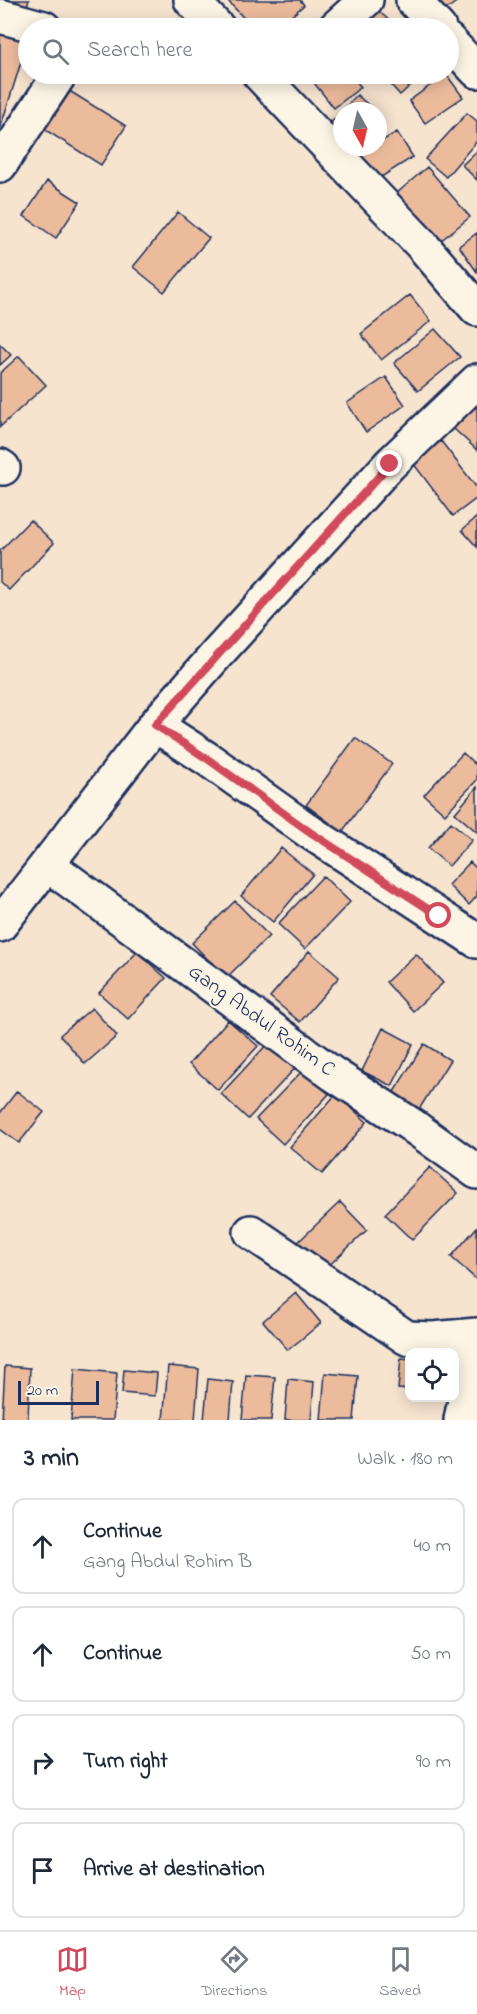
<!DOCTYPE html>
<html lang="en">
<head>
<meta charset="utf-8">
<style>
  body { margin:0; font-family:"Indie Flower",sans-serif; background:#f2f2f3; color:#1f2937 }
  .controls { position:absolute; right:18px; bottom:18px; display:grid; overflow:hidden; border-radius:12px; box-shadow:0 3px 15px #0003 }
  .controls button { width:54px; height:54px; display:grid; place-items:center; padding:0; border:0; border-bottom:2px solid #e0e1e3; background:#fff; color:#1f2937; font:30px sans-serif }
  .compass { position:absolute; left:333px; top:102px; width:54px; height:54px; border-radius:50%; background:#fff; box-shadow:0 3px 15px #0003; rotate:172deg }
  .scale { position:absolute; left:18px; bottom:15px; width:81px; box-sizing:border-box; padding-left:6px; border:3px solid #1b2f5e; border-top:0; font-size:16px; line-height:21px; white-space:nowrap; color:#1b2f5e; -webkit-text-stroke:4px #fcf5e5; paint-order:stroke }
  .stop { position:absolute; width:18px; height:18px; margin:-14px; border:4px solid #d1495b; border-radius:50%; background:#fff }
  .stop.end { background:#d1495b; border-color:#fff; box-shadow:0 2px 6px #0008 }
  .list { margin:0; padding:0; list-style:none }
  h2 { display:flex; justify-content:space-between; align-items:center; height:78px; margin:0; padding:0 24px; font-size:26px }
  h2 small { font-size:20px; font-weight:400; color:#747a83 }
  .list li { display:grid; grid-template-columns:39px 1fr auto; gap:18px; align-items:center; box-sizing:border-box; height:96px; margin:0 12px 12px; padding:0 12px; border:2px solid #e0e1e3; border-radius:12px }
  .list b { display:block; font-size:22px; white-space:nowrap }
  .list p { margin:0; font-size:20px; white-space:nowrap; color:#747a83 }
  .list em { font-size:20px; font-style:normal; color:#747a83 }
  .icon { flex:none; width:33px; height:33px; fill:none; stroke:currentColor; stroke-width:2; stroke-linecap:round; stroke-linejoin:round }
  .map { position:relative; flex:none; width:477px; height:1420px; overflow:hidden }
  .search { position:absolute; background:#fff; box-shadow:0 3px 15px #0003; left:18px; right:18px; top:18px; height:66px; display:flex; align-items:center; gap:15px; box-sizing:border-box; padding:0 21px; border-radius:33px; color:#747a83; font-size:22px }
  .sheet { height:510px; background:#fff }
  nav { display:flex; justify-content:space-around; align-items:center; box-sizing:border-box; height:84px; border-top:2px solid #e0e1e3; background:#fff; font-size:16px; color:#747a83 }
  nav a { display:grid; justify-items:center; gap:3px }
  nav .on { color:#d1495b }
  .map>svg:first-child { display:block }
</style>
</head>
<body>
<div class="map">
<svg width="477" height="1420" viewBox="0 0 477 1420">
  <rect width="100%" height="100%" fill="#f7e4cf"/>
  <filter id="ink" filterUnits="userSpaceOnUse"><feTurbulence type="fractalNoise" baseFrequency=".0167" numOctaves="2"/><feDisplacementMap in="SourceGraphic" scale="12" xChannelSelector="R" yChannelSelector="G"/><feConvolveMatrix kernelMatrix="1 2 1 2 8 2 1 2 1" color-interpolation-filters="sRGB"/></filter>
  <g filter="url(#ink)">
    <path fill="#ecbb9c" stroke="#1b2f5e" stroke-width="1.5" d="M0,0h29l-4,11 -25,-9z
      M230,0h70l4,5 -26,23h-25l-24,-26z
      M429,0h30l-19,14z
      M378,11l21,17h-36z
      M0,25l28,15 -28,89z
      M307,74h43l11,13 -27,21z
      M390,74h33l-23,21 -15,-17z
      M446,74l17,23 -38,26 -16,-22z
      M63,87l63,39 -25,39 -62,-39z
      M357,95l18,16h-33v35l-18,-16z
      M467,113l10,8v20l-31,36 -21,-18z
      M397,132l16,25 -38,24 -16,-26 13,-8h6v-4z
      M477,151v29l-15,-15z
      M427,167l43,50 -31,25 -42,-49z
      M47,181l33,21 -24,36 -32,-22z
      M178,212l31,26 -45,54 -31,-25z
      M477,233v39l-18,-26z
      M410,295l21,26 -50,39 -20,-26z
      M435,329l25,28 -42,34 -24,-28z
      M0,344l11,11 -11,10z
      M19,356l27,29 -46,42v-54z
      M386,377l19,28 -39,27 -19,-29z
      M477,402v48l-23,-21z
      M441,441l36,47v10l-24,18 -40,-53z
      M477,517v30l-15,-17z
      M30,520l24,23 -45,47 -9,-8v-31z
      M355,738l37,26 -50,68 -36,-27z
      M463,753l14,13v14l-32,34 -21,-19z
      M477,787v45l-22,-19z
      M451,822l21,18 -23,26 -21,-18z
      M281,848l32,26 -40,48 -32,-26z
      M470,862l7,7v27l-8,9 -21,-20z
      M323,876l27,26 -45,47 -27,-25z
      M235,901l34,35 -43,42 -34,-35z
      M309,951l30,26 -39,45 -30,-25z
      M137,952l29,26 -38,41 -29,-26z
      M416,954l27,29 -30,28 -27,-29z
      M92,1008l25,28 -32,28 -25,-29z
      M228,1020l30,26 -40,44 -29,-26z
      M383,1028l30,16 -21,42 -30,-15z
      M271,1040l27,25 -50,54 -27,-25z
      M424,1044l26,16 -32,51 -26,-16z
      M303,1070l26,24 -46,50 -27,-25z
      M17,1091l27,21 -25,31 -19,-14v-16z
      M336,1094l31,28 -45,52 -32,-27z
      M430,1167l28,26 -46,47 -27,-26z
      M340,1202l27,28 -45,42 -26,-28z
      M477,1227v53l-26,-23z
      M296,1293l25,30 -33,27 -25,-29z
      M401,1358l9,1v31l-12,-1z
      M5,1366l25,2 -2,52h-26z
      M168,1366l31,3 -4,51h-32z
      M75,1369l42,4 -4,47h-42z
      M124,1370l33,3 -2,23 -33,-3z
      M325,1373l33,3 -4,44h-33z
      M246,1375l29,2 -4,43h-29z
      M208,1379l25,3 -3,38h-26z
      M288,1379l26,3 -3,38h-26z"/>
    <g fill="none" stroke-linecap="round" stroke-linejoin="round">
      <g stroke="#1b2f5e" stroke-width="38">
        <path id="minor" d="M191,0l27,28
          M413,0l26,28
          M0,16l44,12
          M335,28l31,-28
          M448,40l29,31
          M259,74l162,170 56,65
          M0,165l60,-91
          M0,466l3,2
          M155,725l54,35 101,72 167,109
          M48,865l285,209 77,50 67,48
          M0,925l155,-200 62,-71 173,-190 87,-83
          M251,1232l156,106 26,1 44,-4
          M461,1420c4,-23 11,-44 16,-66"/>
      </g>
      <use href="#minor" stroke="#fcf5e5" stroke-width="33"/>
    </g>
  </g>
  <g fill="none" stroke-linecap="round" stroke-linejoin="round" filter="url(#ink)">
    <path stroke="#d1495b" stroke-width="8" d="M390,464l-235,261 54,35 101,72 129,84"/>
  </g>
  <g text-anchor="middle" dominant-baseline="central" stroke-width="4.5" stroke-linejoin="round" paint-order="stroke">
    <g font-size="21" fill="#1b2f5e" stroke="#fcf5e5">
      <text transform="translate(261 1021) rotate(36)">Gang Abdul Rohim C</text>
    </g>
  </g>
</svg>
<div class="controls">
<button><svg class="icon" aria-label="locate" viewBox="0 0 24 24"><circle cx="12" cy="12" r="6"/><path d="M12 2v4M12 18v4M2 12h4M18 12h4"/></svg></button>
</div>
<svg class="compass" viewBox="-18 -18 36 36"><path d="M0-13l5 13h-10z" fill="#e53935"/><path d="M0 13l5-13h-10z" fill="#747a83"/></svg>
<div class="scale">20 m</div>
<div class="stop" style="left:439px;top:916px"></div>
<div class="stop end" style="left:390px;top:464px"></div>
<div class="search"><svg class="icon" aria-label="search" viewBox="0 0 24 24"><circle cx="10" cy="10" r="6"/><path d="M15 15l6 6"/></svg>Search here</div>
</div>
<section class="sheet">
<h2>3 min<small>Walk · 180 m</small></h2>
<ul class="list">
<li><svg class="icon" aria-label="ahead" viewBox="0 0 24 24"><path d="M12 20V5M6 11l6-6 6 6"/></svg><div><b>Continue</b><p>Gang Abdul Rohim B</p></div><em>40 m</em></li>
<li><svg class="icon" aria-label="ahead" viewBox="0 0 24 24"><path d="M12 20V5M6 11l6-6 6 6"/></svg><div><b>Continue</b></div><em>50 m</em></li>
<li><svg class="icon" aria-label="right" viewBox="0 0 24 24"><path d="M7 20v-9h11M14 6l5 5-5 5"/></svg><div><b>Turn right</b></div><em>90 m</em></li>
<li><svg class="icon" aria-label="arrive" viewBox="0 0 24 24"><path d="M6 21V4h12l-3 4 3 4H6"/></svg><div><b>Arrive at destination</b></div></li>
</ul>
</section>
<nav>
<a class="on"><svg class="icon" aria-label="map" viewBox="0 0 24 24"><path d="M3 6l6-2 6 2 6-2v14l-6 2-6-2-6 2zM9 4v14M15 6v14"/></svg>Map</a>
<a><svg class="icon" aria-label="directions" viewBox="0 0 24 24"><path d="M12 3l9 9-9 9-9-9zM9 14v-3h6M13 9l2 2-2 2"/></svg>Directions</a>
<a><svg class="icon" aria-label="saved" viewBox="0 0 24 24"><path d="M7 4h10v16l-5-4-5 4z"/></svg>Saved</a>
</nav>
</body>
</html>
